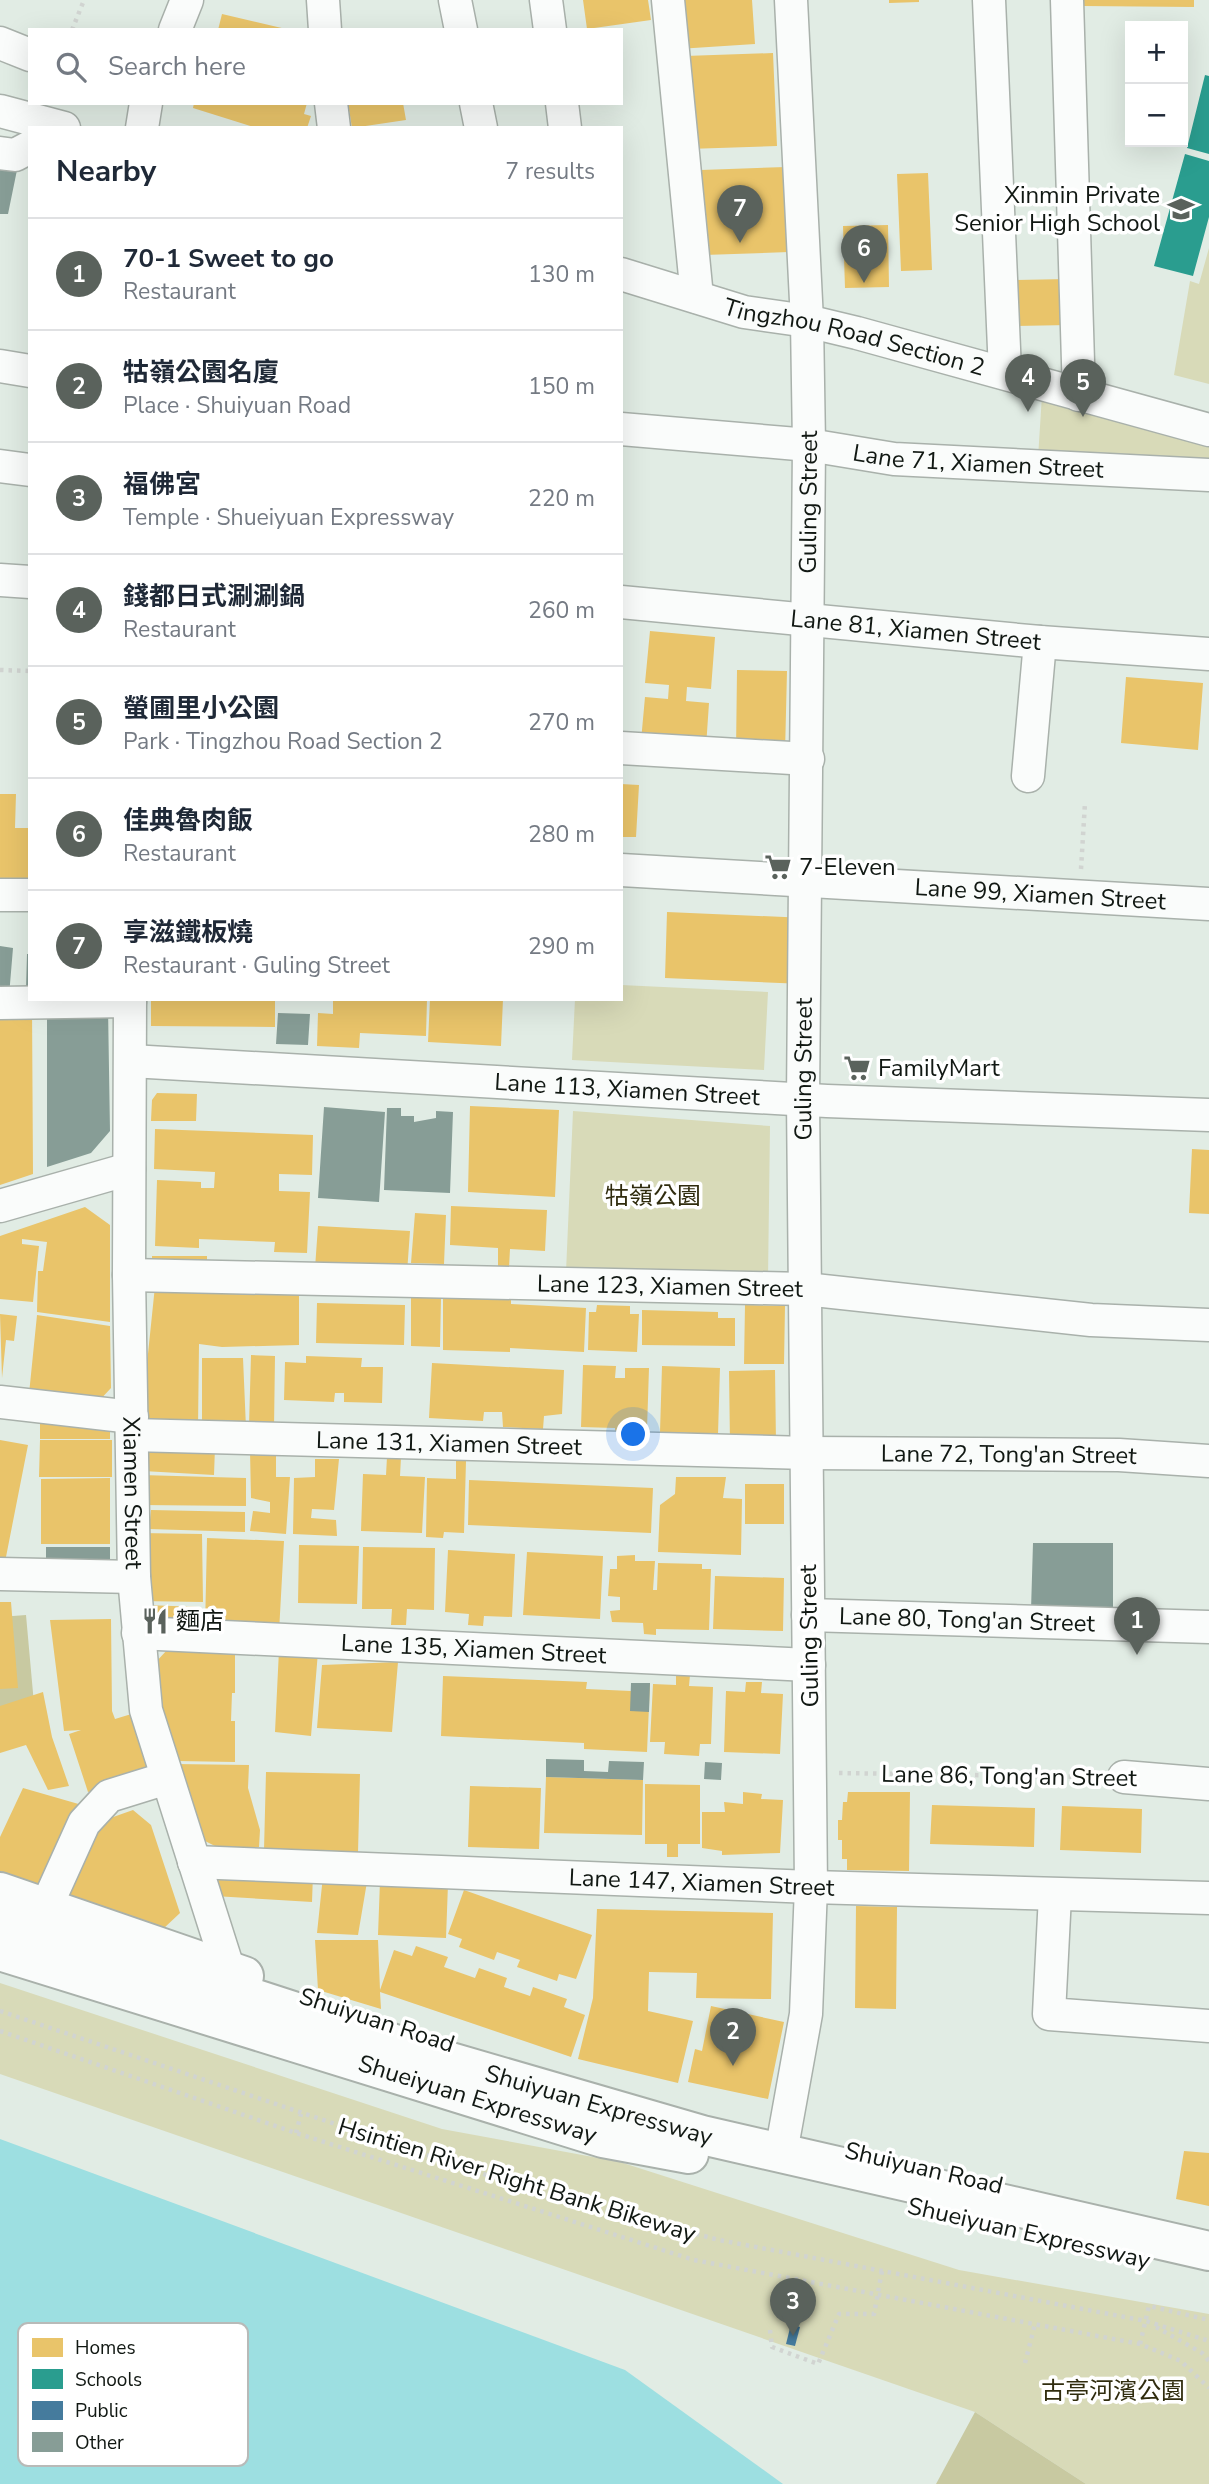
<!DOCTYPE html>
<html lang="en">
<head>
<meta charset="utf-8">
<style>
  body { margin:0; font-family:"Nunito Sans","Noto Sans TC",sans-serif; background:#f2f2f3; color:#1f2937 }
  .controls { position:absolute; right:21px; top:21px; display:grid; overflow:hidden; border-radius:0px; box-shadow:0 7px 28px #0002 }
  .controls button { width:63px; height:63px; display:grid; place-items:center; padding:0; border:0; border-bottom:2px solid #e0e1e3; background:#fff; color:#1f2937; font:35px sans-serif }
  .you { position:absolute; left:634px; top:1435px; width:24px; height:24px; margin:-18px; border:5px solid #fff; border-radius:50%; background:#1a73e8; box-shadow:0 0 0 10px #1a73e833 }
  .badge { display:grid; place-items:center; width:46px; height:46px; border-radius:50%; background:#5a625c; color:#fff; font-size:23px; font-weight:700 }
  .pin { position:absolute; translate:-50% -58px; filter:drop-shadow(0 2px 4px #0008) }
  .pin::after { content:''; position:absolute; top:37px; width:24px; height:21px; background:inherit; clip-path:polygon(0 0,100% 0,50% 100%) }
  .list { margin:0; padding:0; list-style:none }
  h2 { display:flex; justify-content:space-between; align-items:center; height:91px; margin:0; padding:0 28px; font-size:30px }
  h2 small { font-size:23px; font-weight:400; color:#747a83 }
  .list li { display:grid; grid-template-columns:46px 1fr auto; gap:21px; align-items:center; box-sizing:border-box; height:112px; padding:0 28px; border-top:2px solid #e0e1e3 }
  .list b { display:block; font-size:26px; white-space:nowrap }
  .list p { margin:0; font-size:23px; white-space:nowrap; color:#747a83 }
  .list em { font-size:23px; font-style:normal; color:#747a83 }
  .icon { flex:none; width:38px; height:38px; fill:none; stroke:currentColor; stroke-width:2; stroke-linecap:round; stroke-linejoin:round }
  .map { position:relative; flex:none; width:1209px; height:2484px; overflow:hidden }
  .search { position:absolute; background:#fff; box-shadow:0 7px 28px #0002; left:28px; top:28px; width:595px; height:77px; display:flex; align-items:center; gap:18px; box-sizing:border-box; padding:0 24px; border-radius:0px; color:#747a83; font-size:26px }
  .panel { position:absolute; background:#fff; box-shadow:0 7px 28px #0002; left:28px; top:126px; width:595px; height:875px; border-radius:0px }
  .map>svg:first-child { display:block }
</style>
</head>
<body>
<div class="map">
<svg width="1209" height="2484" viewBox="0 0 1209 2484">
  <rect width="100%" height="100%" fill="#e1ece4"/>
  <path fill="#d8dab8" d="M1209,248v136l-35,-9 16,-94 9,3z
    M1042,395l167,44v28l-171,-9z
    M621,985l147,7 -4,78 -192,-10 3,-61h46z
    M573,1111l197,15 -2,152 -202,-6z
    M0,1983l442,146 178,33 339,108 250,44v170h-123l-111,-72 -975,-338z"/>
  <path fill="#c8c9a1" d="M26,1615l8,89 -34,8v-95z
    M975,2412l111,72h-150z"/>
  <path fill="#9ddfe1" d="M0,2139l625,231 158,114h-783z"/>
  <path fill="#e9c46a" d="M583,0h65l3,20 -64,9z
    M677,0h75l3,44 -77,5z
    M889,0h30v2l-30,1z
    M1083,0h111v7l-111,-1z
    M222,14l64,15v1h-68z
    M773,53l4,93 -89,3 -3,-93z
    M194,103h113l-3,11 7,2 -4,12h-50l-64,-20z
    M348,103h55l3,17 -54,8z
    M786,167l3,85 -85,3 -3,-85z
    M928,173l4,97 -31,1 -4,-97z
    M888,225l1,62 -44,1 -2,-62z
    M1068,279l1,46 -53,1 -1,-46z
    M650,631l65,6 -4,52 -24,-2 -1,14 23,2 -3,44 -65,-6 4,-44 23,2 1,-14 -24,-2z
    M737,670l50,1 -2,82 -49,-1z
    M1126,677l77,6 -5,67 -77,-7z
    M621,784l18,1 -3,52h-15z
    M0,794h16l-1,34h15v60l-30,-1z
    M667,912l140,6 -3,66 -139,-6z
    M151,999h124v28l-124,-1z
    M333,999h94l-1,37 -66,-3 -1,15 -42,-2 1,-33 15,1z
    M430,999h73l-2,47 -73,-4z
    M0,1006h32l1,168 -33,11z
    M157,1093l40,1 -1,27h-45l1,-21z
    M470,1106l89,4 -4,87 -87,-5z
    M155,1129l158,6 -1,40 -33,-1v17l31,1 -3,61 -33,-1 1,-10 -76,-3v9l-44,-2 2,-66 44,2v6h13l1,-16 -61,-3z
    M1192,1149l17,1v64l-20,-1z
    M451,1206l96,4 -2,41 -35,-2 -1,19 -11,-1v-19l-48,-3z
    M85,1207l25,18v97l-73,-10 1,-41h5l4,-29 -25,-3v5l17,2 -6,56 -33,-3v-63z
    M415,1213l31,2 -2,49 -33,-1z
    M318,1226l92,5 -3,42 -92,-5z
    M152,1256h55v22h-55z
    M155,1286l144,4v55l-77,2 -23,-3 -1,84 -53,-1 1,-54z
    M411,1298h30l-1,49 -29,-1z
    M443,1298l68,1v5l75,4 -2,44 -74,-4v4l-67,-2z
    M317,1303l88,2 -1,40 -88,-2z
    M597,1305l33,1v8h9l-2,38 -49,-2 1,-38h7z
    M745,1305l40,1 -1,58h-40z
    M642,1310l76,2v6h17v28l-93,-1z
    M0,1314l17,2 -3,25 -8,-1 -4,38z
    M37,1315l73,11 1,62 -14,15 -68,-9z
    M251,1355l24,1 -1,72 -25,-2z
    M306,1356l56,2 -1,9h22l-1,36 -38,-1v-9h-9l-1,9 -50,-2 1,-38 21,1z
    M202,1358h41l3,70h-44z
    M432,1363l132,7 -2,44 -18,2 -1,13 -40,-2 -1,-15h-18l-1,9 -54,-3z
    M583,1365l33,1 -1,12h10v-10h24l-2,61 -22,-1v10h-10v-10l-34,-1z
    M662,1366l58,2 -2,66 -58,-2z
    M775,1370l1,74h-46l-1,-73z
    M40,1414l70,15v10h-70z
    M0,1440l28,5 -23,117 -5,-1z
    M40,1440h72v37h-73z
    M155,1445l60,2 -1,28 -71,-4 -1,-16z
    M250,1451h26v26h14l-4,57 -36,-3 3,-20 17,2v-11l-19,-4z
    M387,1457h14l-1,19 25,1 -3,56 -61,-2 2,-57 23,1z
    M315,1459h24l-5,51 -22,-1 -1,9 25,2 1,16 -44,-2 1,-56 21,-1z
    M456,1461h10l-2,72 -20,-1 -1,6 -17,-1 1,-59 29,1z
    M141,1475l105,3v28l-105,-1z
    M676,1477h50l-3,21 19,1 -1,56 -83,-3 2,-47 15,-11z
    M110,1478v66h-69v-65z
    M469,1480l184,8 -2,45 -183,-8z
    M745,1484h39v40h-39z
    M151,1510l94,2v20l-96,-3z
    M140,1533l62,1 1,68 -63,-1z
    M207,1538l77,3 -5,91 -74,-4z
    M299,1545l60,1 -2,58 -59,-1z
    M363,1547l72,1 -1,62 -27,-1 -1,16h-15l1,-16h-30z
    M448,1550l67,4 -3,63 -28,-1 -1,10 -15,-1 1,-11 -24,-2z
    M527,1552l76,4 -3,63 -77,-4z
    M635,1555v6h20l-2,29h4l1,-27 44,1v5h9l-2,61 -53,-1v6l-12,-1 -1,-11 -31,-1 -2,-11 10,-1v-13l-12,-1 2,-27h7v-13z
    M715,1576l69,2 -1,53 -70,-2z
    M0,1602h11l7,86 -18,1z
    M146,1605l53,2v23l-54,-4z
    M111,1619l1,92 3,8 23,-7 21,61 -71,19 -19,-58 12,-4 -17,1 -14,-111z
    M168,1649l67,2v42h-3l-1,28h4v41l-58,-1 -22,-58 -1,-39z
    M279,1650l39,2 -7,84 -36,-4z
    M398,1662l-6,70 -75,-4 5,-63z
    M676,1674l14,1 -1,11 24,1 -2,57h-11l-1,12 -35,-2 1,-12h-15l3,-58 23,1z
    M443,1676l144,6 -1,7 45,2v-8h19l-3,69 -63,-3v-6l-143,-7z
    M746,1682h16l-1,11 22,1 -3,60 -56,-2 2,-61 19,1z
    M43,1692l9,45 17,49 -21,4 -22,-45 -26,8v-47z
    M175,1764l74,1 -1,23 12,42 -1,17 -40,1 -16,-8z
    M266,1772l94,2 -2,79 -94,-3z
    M546,1777l97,3 -1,55 -98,-2z
    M645,1784l55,1v59h-22v13h-11v-13h-22z
    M470,1786l71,2 -2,61 -71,-2z
    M23,1788l59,17 -37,86 -45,-20v-34z
    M743,1792l19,2 -1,5 22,1 -3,53 -58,2v-4l-20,-3v-36h23l-1,-10 19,2z
    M848,1792h62l-1,79 -62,-1v-11h-5v-19h-4v-20h4l1,-18h4z
    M932,1805l103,3 -1,39 -104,-3z
    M1062,1806l80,3 -1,44 -81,-3z
    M133,1810l18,15 29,88 -17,16 -101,-36 23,-66z
    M203,1869l110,5 -1,28 -98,-6z
    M323,1876h45l-10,59 -41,-2z
    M380,1881l68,3 -2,54 -68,-3z
    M464,1890l128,45 -16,44 -17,-5 -2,7 -40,-14 3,-7 -23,-8 -3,8 -35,-13 3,-8 -14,-5z
    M856,1906l41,1 -1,102 -41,-1z
    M597,1909l176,4 -2,86 -75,-1 1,-25 -48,-1 -1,39 45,10 -15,62 -100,-24 15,-61z
    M315,1940h63l2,50 14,-40 18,6 4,-10 32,11 -4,10 31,11 4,-10 28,10 -3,9 26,9 3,-9 34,12 -3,8 21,8 -14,42 -191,-65 1,17 -63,-19z
    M711,2006l73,16 -16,77 -80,-17 7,-33 7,2z
    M1184,2151l25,2v53l-33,-7z"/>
  <path fill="#2a9d8f" d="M1205,75l4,1v78l-22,-6z
    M1185,154l24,7v56l-16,59 -39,-10z"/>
  <path fill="#457b9d" d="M791,2324l9,3 -5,19 -9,-2z"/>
  <path fill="#879d96" d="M0,167l17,3 -9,44h-8z
    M0,946l13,2 -4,48 -9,-1z
    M27,954h3v35h-4z
    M47,1007h61l2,124 -19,22 -44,14z
    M278,1013l32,1 -2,31 -32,-1z
    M324,1107l61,5 -6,90 -61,-4z
    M387,1108h14v8h13v6l22,-4v-7l17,1 -3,81 -66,-3z
    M1033,1543h80v69l-82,-2z
    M46,1547h64v21h-64z
    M631,1683h19l-1,29 -19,-1z
    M546,1759l38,1v11l24,1 1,-11 35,1 -1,18 -97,-3z
    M705,1762l17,1 -1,17 -17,-1z"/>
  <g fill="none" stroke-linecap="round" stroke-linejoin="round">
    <g stroke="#a9b1ab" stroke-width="35">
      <g id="minor">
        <path d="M323,0l2,30"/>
        <path d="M455,0l6,30"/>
        <path d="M546,0l4,30"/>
        <path d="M668,0l29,297"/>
        <path d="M989,0l16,372"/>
        <path d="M1067,0l12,395"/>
        <path d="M175,30l12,-30"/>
        <path d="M0,43l30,12"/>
        <path d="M331,103l3,25"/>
        <path d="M476,103l5,25"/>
        <path d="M562,103l3,25"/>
        <path d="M0,111l64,17"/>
        <path d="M142,128l4,-25"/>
        <path d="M0,153l15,2 15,-8"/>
        <path id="s1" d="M621,274l123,38 63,9 50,12 352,97"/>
        <path d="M0,366l30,5"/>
        <path id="s2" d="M621,429l188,16 85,14 315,16"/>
        <path d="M0,466l30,4"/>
        <path d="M0,580l30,2"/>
        <path id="s3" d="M621,602l419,40 169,12"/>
        <path d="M621,748l187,11"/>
        <path d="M1028,776l12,-134"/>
        <path id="s4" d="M621,870l588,34"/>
        <path d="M0,895h30"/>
        <path id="s5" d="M130,999l-1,276 5,302 12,133 83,261"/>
        <path d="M0,1003l130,-2"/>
        <path id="s6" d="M131,1061l696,40 382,14"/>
        <path d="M0,1206l129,-37"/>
        <path id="s7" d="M129,1275l676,14 286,31 118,5"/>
        <path d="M0,1402l132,15"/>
        <path id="s8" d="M132,1435l675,18 312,2 90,6"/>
        <path d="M0,1574l134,3"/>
        <path id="s9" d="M808,1615l401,12"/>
        <path id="s10" d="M138,1633l671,32"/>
        <path d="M1124,1777l85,7"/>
        <path id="s11" d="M194,1862l617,25 398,11"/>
        <path d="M1055,1895l-6,119 160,12"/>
        <path d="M46,1907l38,-84 25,-27 58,-18"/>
        <path id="s12" d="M784,2136l22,-122 5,-127 -8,-787 6,-655 -2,-124 -16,-321"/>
      </g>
    </g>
    <g stroke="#a9b1ab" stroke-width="42">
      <path id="major" d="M0,1892l244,84"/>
    </g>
    <g stroke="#a9b1ab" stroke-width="42">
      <g id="highway">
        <path id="s13" d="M0,1916l447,145 255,74 507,116"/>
        <path id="s14" d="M0,1951l603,187 86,16"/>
      </g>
    </g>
    <path stroke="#d1d4d1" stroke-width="4.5" stroke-dasharray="3.5 5" stroke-linecap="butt" d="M72,30l12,-30
      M0,670l30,1
      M1081,869l4,-66
      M839,1773l257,4
      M0,2011l528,178 191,51 427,81 63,20
      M0,2031l296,102 398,127 446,84 41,17 28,27
      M296,2133l5,-19
      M1156,2327l46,26 7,8
      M770,2330l2,17 46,17 21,-50h35l8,-43
      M1140,2344l9,-38 60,14
      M1025,2363l10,-39"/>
    <use href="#minor" stroke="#fafcfb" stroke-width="32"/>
    <use href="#major" stroke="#fafcfb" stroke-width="38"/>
    <use href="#highway" stroke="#fafcfb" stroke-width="38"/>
  </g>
  <defs>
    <g id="school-bare" transform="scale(2.1)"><path d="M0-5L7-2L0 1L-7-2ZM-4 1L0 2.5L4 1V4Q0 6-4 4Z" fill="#5a625c" stroke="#fff" stroke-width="2.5" paint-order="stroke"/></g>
    <g id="supermarket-bare" transform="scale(2.1)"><path d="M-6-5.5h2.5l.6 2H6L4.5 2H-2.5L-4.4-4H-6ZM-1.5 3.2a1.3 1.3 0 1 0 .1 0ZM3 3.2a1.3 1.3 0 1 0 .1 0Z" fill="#5a625c" stroke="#fff" stroke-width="2.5" paint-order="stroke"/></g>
    <g id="restaurant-bare" transform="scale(2.1)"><path d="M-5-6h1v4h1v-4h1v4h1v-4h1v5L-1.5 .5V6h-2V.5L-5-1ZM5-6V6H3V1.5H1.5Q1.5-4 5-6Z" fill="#5a625c" stroke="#fff" stroke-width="2.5" paint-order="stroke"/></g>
  </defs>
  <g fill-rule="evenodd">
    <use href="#school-bare" x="1181" y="209"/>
    <use href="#supermarket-bare" x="778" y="867"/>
    <use href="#supermarket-bare" x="857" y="1068"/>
    <use href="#restaurant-bare" x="155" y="1621"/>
  </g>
  <g text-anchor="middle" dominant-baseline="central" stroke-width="7" stroke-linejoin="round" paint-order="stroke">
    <g font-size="24" fill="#111813" stroke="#fff" text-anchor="start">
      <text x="1160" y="195" text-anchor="end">Xinmin Private<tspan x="1160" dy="28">Senior High School</tspan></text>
      <text x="799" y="867">7-Eleven</text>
      <text x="878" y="1068">FamilyMart</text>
      <text x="176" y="1621">麵店</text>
    </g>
    <g font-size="24" fill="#111813" stroke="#fff">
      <text stroke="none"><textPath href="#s1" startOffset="242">Tingzhou Road Section 2</textPath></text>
      <text stroke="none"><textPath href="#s2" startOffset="359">Lane 71, Xiamen Street</textPath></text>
      <text stroke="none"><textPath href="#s12" startOffset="1636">Guling Street</textPath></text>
      <text stroke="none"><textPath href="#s3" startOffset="296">Lane 81, Xiamen Street</textPath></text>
      <text stroke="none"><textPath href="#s4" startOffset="420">Lane 99, Xiamen Street</textPath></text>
      <text stroke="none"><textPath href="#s12" startOffset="1069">Guling Street</textPath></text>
      <text stroke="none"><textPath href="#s6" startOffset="497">Lane 113, Xiamen Street</textPath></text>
      <text stroke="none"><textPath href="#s7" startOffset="541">Lane 123, Xiamen Street</textPath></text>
      <text stroke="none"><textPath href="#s8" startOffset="317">Lane 131, Xiamen Street</textPath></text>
      <text stroke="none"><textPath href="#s8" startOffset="877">Lane 72, Tong'an Street</textPath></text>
      <text stroke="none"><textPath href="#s5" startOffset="494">Xiamen Street</textPath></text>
      <text stroke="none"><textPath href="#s9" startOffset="159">Lane 80, Tong'an Street</textPath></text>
      <text transform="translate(809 1636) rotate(-91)">Guling Street</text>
      <text stroke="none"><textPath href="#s10" startOffset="336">Lane 135, Xiamen Street</textPath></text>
      <text transform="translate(1009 1776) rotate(1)">Lane 86, Tong'an Street</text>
      <text stroke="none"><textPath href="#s11" startOffset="508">Lane 147, Xiamen Street</textPath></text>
      <text transform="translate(377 2020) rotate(18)">Shuiyuan Road</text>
      <text stroke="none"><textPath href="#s14" startOffset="500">Shueiyuan Expressway</textPath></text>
      <text stroke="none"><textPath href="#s13" startOffset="628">Shuiyuan Expressway</textPath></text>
      <text transform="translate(924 2168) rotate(13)">Shuiyuan Road</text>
      <text transform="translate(517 2180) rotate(17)">Hsintien River Right Bank Bikeway</text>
      <text transform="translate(1029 2233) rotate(13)">Shueiyuan Expressway</text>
    </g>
    <g font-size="24" fill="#302c0e" stroke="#fff">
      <text x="653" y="1196">牯嶺公園</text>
      <text x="1113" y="2391">古亭河濱公園</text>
    </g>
  </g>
  <rect x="18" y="2323" width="230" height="143" rx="10" fill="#fff" stroke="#b8bab8" stroke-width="2"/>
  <rect x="32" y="2338" width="31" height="19" fill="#e9c46a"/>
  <rect x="32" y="2369" width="31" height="20" fill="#2a9d8f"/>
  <rect x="32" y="2401" width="31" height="19" fill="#457b9d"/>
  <rect x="32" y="2432" width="31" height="20" fill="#879d96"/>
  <g font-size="19" fill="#111813">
    <text x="75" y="2354">Homes</text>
    <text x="75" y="2386">Schools</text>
    <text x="75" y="2417">Public</text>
    <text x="75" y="2449">Other</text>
  </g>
</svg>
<div class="controls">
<button>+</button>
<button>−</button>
</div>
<div class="you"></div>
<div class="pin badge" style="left:1137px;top:1655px">1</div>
<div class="pin badge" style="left:733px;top:2066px">2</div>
<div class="pin badge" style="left:793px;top:2336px">3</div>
<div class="pin badge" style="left:1028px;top:412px">4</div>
<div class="pin badge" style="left:1083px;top:417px">5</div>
<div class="pin badge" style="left:864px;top:283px">6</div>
<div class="pin badge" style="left:740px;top:243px">7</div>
<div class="search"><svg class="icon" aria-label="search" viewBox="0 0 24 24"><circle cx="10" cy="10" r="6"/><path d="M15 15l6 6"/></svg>Search here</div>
<section class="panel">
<h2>Nearby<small>7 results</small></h2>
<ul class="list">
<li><span class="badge">1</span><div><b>70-1 Sweet to go</b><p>Restaurant</p></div><em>130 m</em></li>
<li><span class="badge">2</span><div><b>牯嶺公園名廈</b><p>Place · Shuiyuan Road</p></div><em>150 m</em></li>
<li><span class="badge">3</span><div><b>福佛宮</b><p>Temple · Shueiyuan Expressway</p></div><em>220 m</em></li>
<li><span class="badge">4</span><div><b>錢都日式涮涮鍋</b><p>Restaurant</p></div><em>260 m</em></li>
<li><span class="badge">5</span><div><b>螢圃里小公園</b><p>Park · Tingzhou Road Section 2</p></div><em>270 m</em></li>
<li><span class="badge">6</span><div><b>佳典魯肉飯</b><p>Restaurant</p></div><em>280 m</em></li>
<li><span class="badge">7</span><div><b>享滋鐵板燒</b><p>Restaurant · Guling Street</p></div><em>290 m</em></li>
</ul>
</section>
</div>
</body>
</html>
